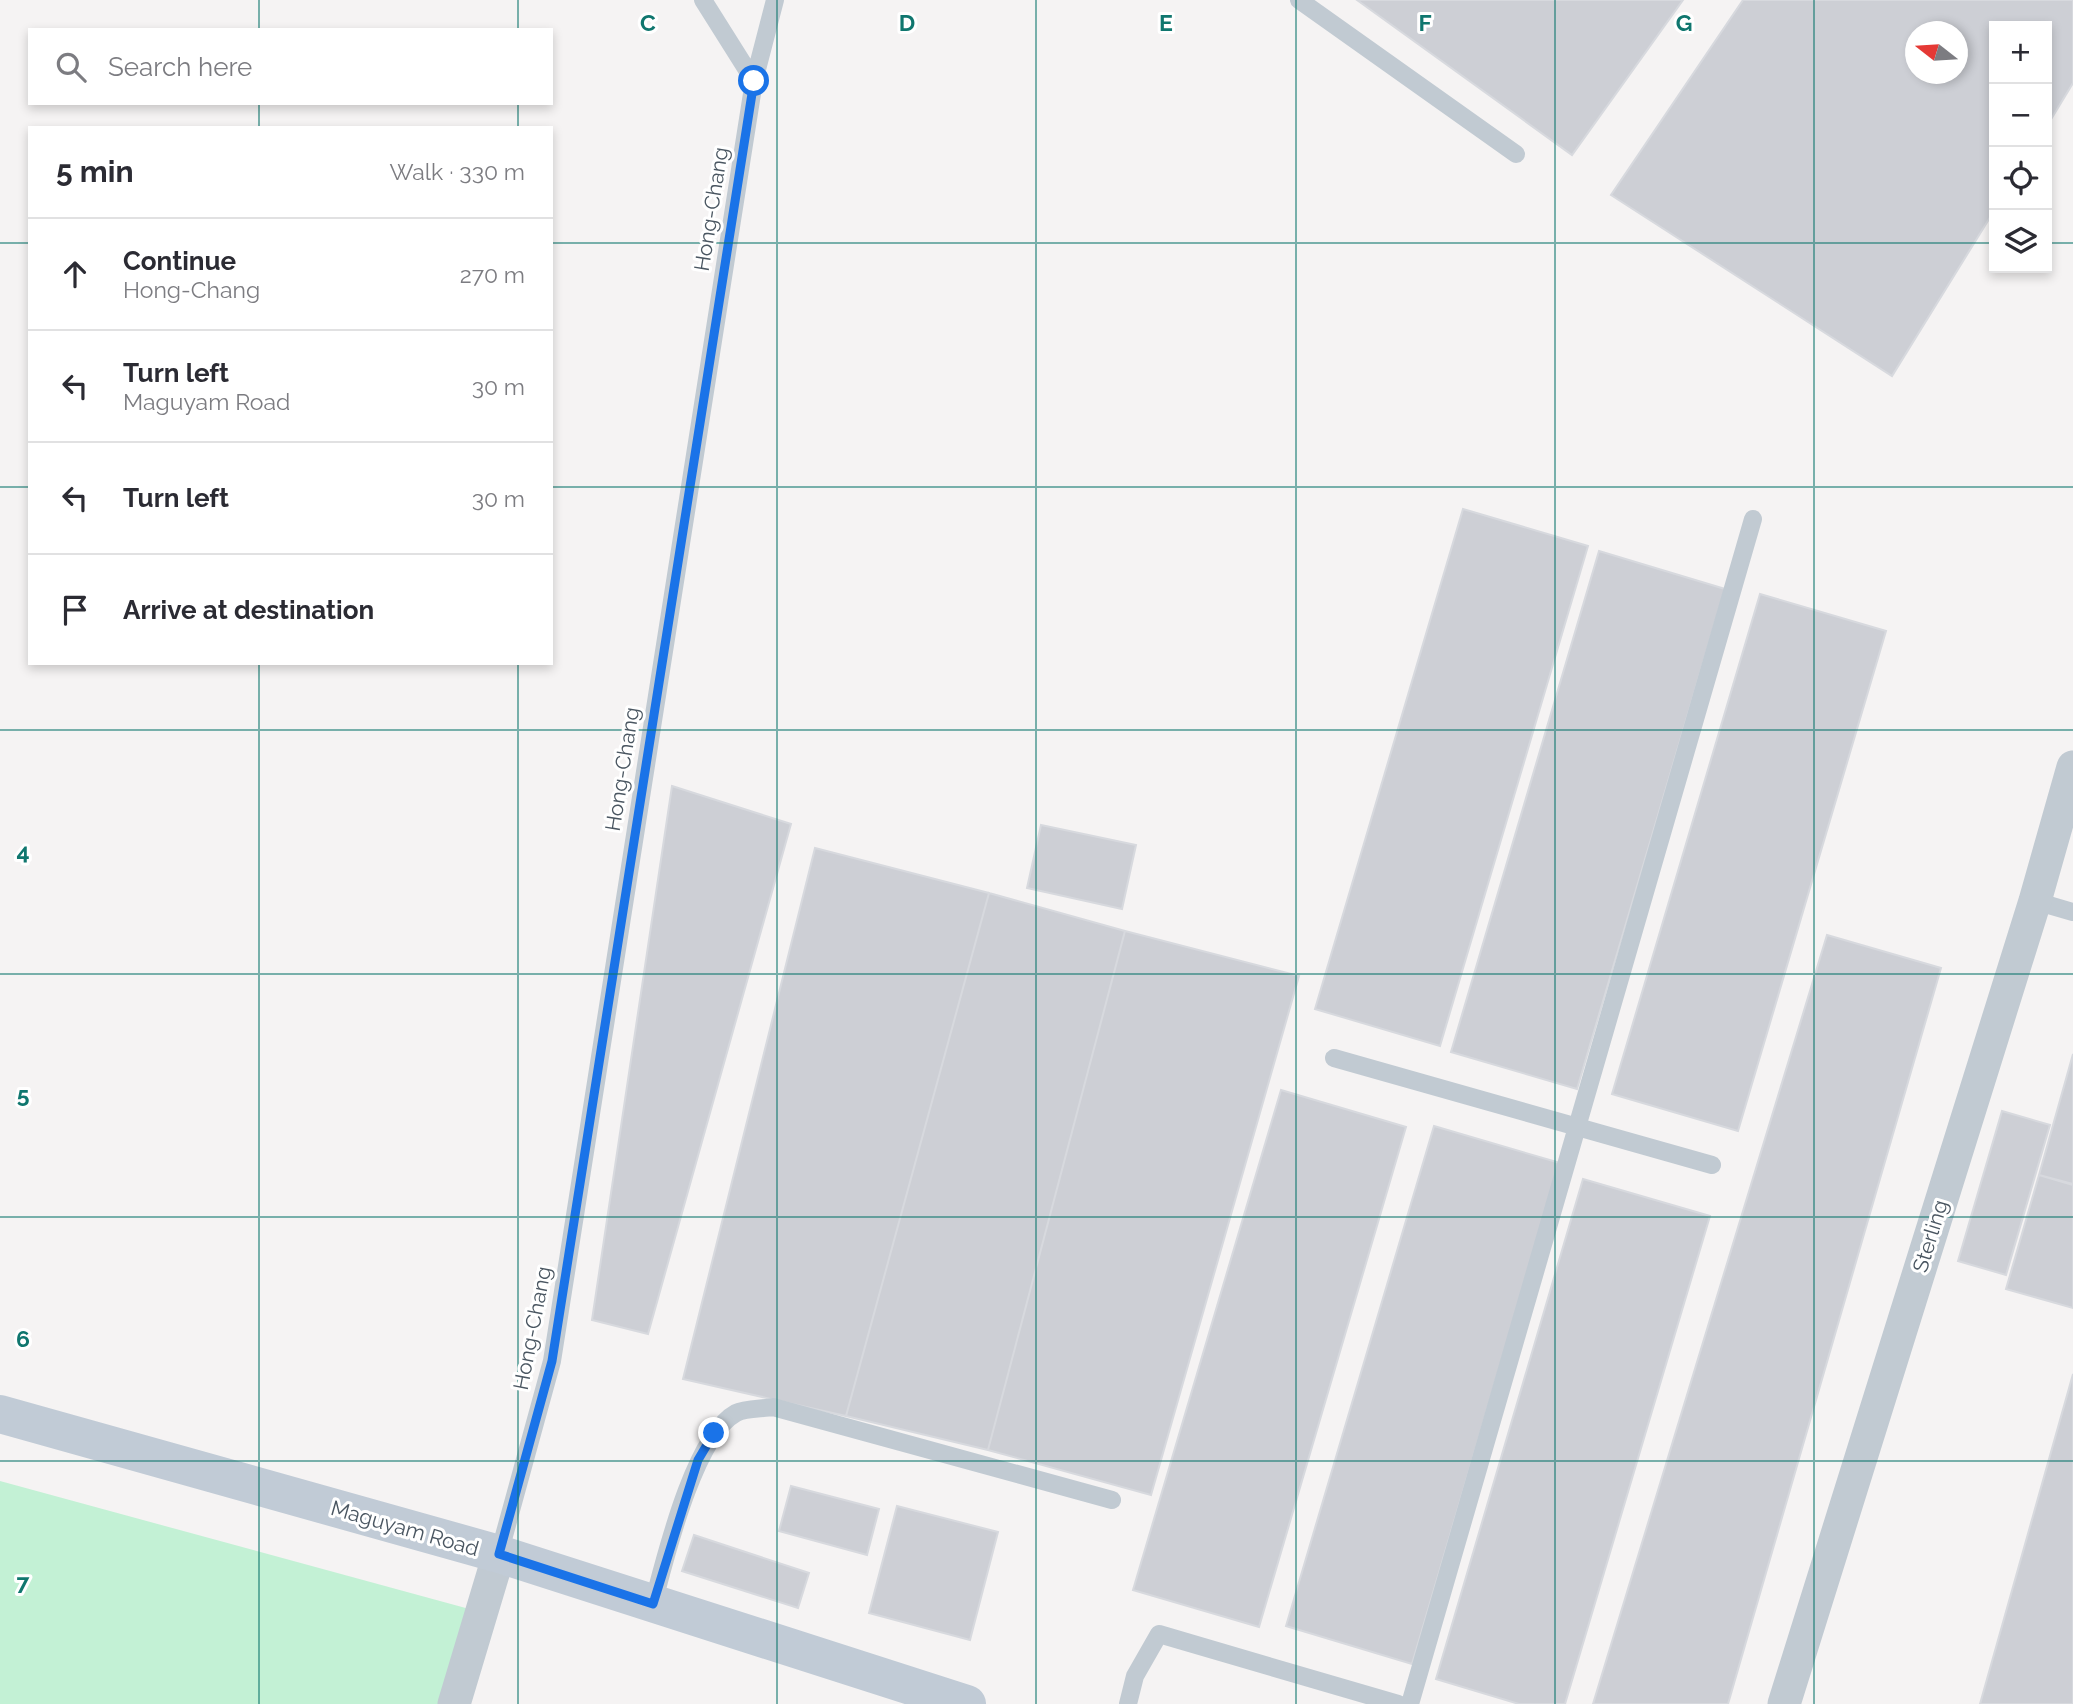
<!DOCTYPE html>
<html lang="en">
<head>
<meta charset="utf-8">
<style>
  body { margin:0; font-family:Raleway,sans-serif; background:#f7f7f7; color:#2b2b33 }
  .controls { position:absolute; right:21px; top:21px; display:grid; overflow:hidden; border-radius:0px; box-shadow:0 4px 10px #0003 }
  .controls button { width:63px; height:63px; display:grid; place-items:center; padding:0; border:0; border-bottom:2px solid #e1e1e2; background:#fff; color:#2b2b33; font:35px sans-serif }
  .compass { position:absolute; left:1905px; top:21px; width:63px; height:63px; border-radius:50%; background:#fff; box-shadow:0 4px 10px #0003; rotate:287deg }
  .stop { position:absolute; width:21px; height:21px; margin:-16px; border:5px solid #1a73e8; border-radius:50%; background:#fff }
  .stop.end { background:#1a73e8; border-color:#fff; box-shadow:0 2px 7px #0008 }
  .list { margin:0; padding:0; list-style:none }
  h2 { display:flex; justify-content:space-between; align-items:center; height:91px; margin:0; padding:0 28px; font-size:30px }
  h2 small { font-size:23px; font-weight:400; color:#7c7c81 }
  .list li { display:grid; grid-template-columns:46px 1fr auto; gap:21px; align-items:center; box-sizing:border-box; height:112px; padding:0 28px; border-top:2px solid #e1e1e2 }
  .list b { display:block; font-size:26px; white-space:nowrap }
  .list p { margin:0; font-size:23px; white-space:nowrap; color:#7c7c81 }
  .list em { font-size:23px; font-style:normal; color:#7c7c81 }
  .icon { flex:none; width:38px; height:38px; fill:none; stroke:currentColor; stroke-width:2; stroke-linecap:round; stroke-linejoin:round }
  .map { position:relative; flex:none; width:2073px; height:1704px; overflow:hidden }
  .search { position:absolute; background:#fff; box-shadow:0 4px 10px #0003; left:28px; top:28px; width:525px; height:77px; display:flex; align-items:center; gap:18px; box-sizing:border-box; padding:0 24px; border-radius:0px; color:#7c7c81; font-size:26px }
  .panel { position:absolute; background:#fff; box-shadow:0 4px 10px #0003; left:28px; top:126px; width:525px; height:539px; border-radius:0px }
  .map>svg:first-child { display:block }
</style>
</head>
<body>
<div class="map">
<svg width="2073" height="1704" viewBox="0 0 2073 1704">
  <rect width="100%" height="100%" fill="#f5f3f3"/>
  <path fill="#c3f1d5" d="M0,1481l473,129 -29,94h-444z"/>
  <path fill="#cdcfd5" stroke="#d7d9de" stroke-width="2" fill-rule="evenodd" d="M1357,0h326l-111,155z
    M1743,0h330v83l-26,43v-100h-53v185l-102,165 -281,-181zM1916,32h42v42h-42z
    M1463,509l125,37 -148,500 -125,-37z
    M1599,551l126,38 -148,500 -126,-37z
    M1760,594l126,37 -148,500 -126,-37z
    M672,786l119,38 -143,510 -56,-14z
    M1041,825l95,20 -14,64 -95,-21z
    M815,848l174,45 -143,523 -163,-37z
    M989,893l136,38 -137,519 -142,-34z
    M1125,931l174,45 -148,519 -163,-45z
    M1827,935l114,33 -213,736h-135z
    M2073,1054v130l-34,-9z
    M1281,1090l125,37 -147,500 -126,-37z
    M2002,1111l48,14 -44,150 -48,-14z
    M1434,1126l126,37 -148,501 -126,-38z
    M2039,1175l34,10v123l-67,-19z
    M1583,1179l127,37 -145,488h-46l-83,-25z
    M2073,1374v330h-93z
    M791,1486l88,23 -12,46 -88,-24z
    M897,1506l101,26 -28,108 -101,-27z
    M694,1535l115,38 -11,35 -116,-37z"/>
  <g fill="none" stroke-linecap="round" stroke-linejoin="round">
    <path stroke="#c1cad2" stroke-width="18" d="M1299,0l217,154
      M754,81l21,-81
      M2035,901l38,11
      M1334,1058l378,107
      M499,1554l53,-193 202,-1280 -51,-81
      M653,1604c12,-45 41,-168 83,-191 9,-5 27,-4 37,-6l339,93
      M1128,1704l7,-28 24,-42 239,70
      M1410,1704l343,-1185"/>
    <path stroke="#c1cad2" stroke-width="33" d="M454,1704l45,-150
      M1784,1704l251,-803 38,-134"/>
    <path stroke="#c1cbd6" stroke-width="38" d="M0,1414l499,140 468,150"/>
  </g>
  <g fill="none" stroke-linecap="round" stroke-linejoin="round">
    <path stroke="#1a73e8" stroke-width="9" d="M714,1433l-16,27 -45,144 -154,-50 53,-193 202,-1280"/>
  </g>
  <path fill="none" stroke="#0f766e" stroke-width="2" stroke-opacity="0.55" d="M259,0v30M518,0v30M777,0v1704M1036,0v1704M1296,0v1704M1555,0v1704M1814,0v1704M259,103v25M518,103v25M0,243h30M551,243h1443M2047,243h26M0,487h30M551,487h1522M259,663v1041M518,663v1041M0,730h2073M0,974h2073M0,1217h2073M0,1461h2073"/>
  <g text-anchor="middle" dominant-baseline="central" stroke-width="6" stroke-linejoin="round" paint-order="stroke">
    <g font-size="21" fill="#4a5661" stroke="#fff">
      <text transform="translate(711 209) rotate(-81)">Hong-Chang</text>
      <text transform="translate(622 769) rotate(-81)">Hong-Chang</text>
      <text transform="translate(1930 1236) rotate(-73)">Sterling</text>
      <text transform="translate(532 1328) rotate(-79)">Hong-Chang</text>
      <text transform="translate(405 1528) rotate(16)">Maguyam Road</text>
    </g>
  </g>
  <g font-size="23" text-anchor="middle" font-weight="bold" fill="#0f766e" stroke="#fff" stroke-width="6" stroke-linejoin="round" paint-order="stroke">
    <text x="648" y="31">C</text>
    <text x="907" y="31">D</text>
    <text x="1166" y="31">E</text>
    <text x="1425" y="31">F</text>
    <text x="1684" y="31">G</text>
    <text x="23" y="860">4</text>
    <text x="23" y="1103">5</text>
    <text x="23" y="1347">6</text>
    <text x="23" y="1590">7</text>
  </g>
</svg>
<div class="controls">
<button>+</button>
<button>−</button>
<button><svg class="icon" aria-label="locate" viewBox="0 0 24 24"><circle cx="12" cy="12" r="6"/><path d="M12 2v4M12 18v4M2 12h4M18 12h4"/></svg></button>
<button><svg class="icon" aria-label="layers" viewBox="0 0 24 24"><path d="M12 4l9 5-9 5-9-5zM3 14l9 5 9-5"/></svg></button>
</div>
<svg class="compass" viewBox="-18 -18 36 36"><path d="M0-13l5 13h-10z" fill="#e53935"/><path d="M0 13l5-13h-10z" fill="#7c7c81"/></svg>
<div class="stop" style="left:754px;top:81px"></div>
<div class="stop end" style="left:714px;top:1433px"></div>
<div class="search"><svg class="icon" aria-label="search" viewBox="0 0 24 24"><circle cx="10" cy="10" r="6"/><path d="M15 15l6 6"/></svg>Search here</div>
<section class="panel">
<h2>5 min<small>Walk · 330 m</small></h2>
<ul class="list">
<li><svg class="icon" aria-label="ahead" viewBox="0 0 24 24"><path d="M12 20V5M6 11l6-6 6 6"/></svg><div><b>Continue</b><p>Hong-Chang</p></div><em>270 m</em></li>
<li><svg class="icon" aria-label="left" viewBox="0 0 24 24"><path d="M17 20v-9H6M10 6l-5 5 5 5"/></svg><div><b>Turn left</b><p>Maguyam Road</p></div><em>30 m</em></li>
<li><svg class="icon" aria-label="left" viewBox="0 0 24 24"><path d="M17 20v-9H6M10 6l-5 5 5 5"/></svg><div><b>Turn left</b></div><em>30 m</em></li>
<li><svg class="icon" aria-label="arrive" viewBox="0 0 24 24"><path d="M6 21V4h12l-3 4 3 4H6"/></svg><div><b>Arrive at destination</b></div></li>
</ul>
</section>
</div>
</body>
</html>
